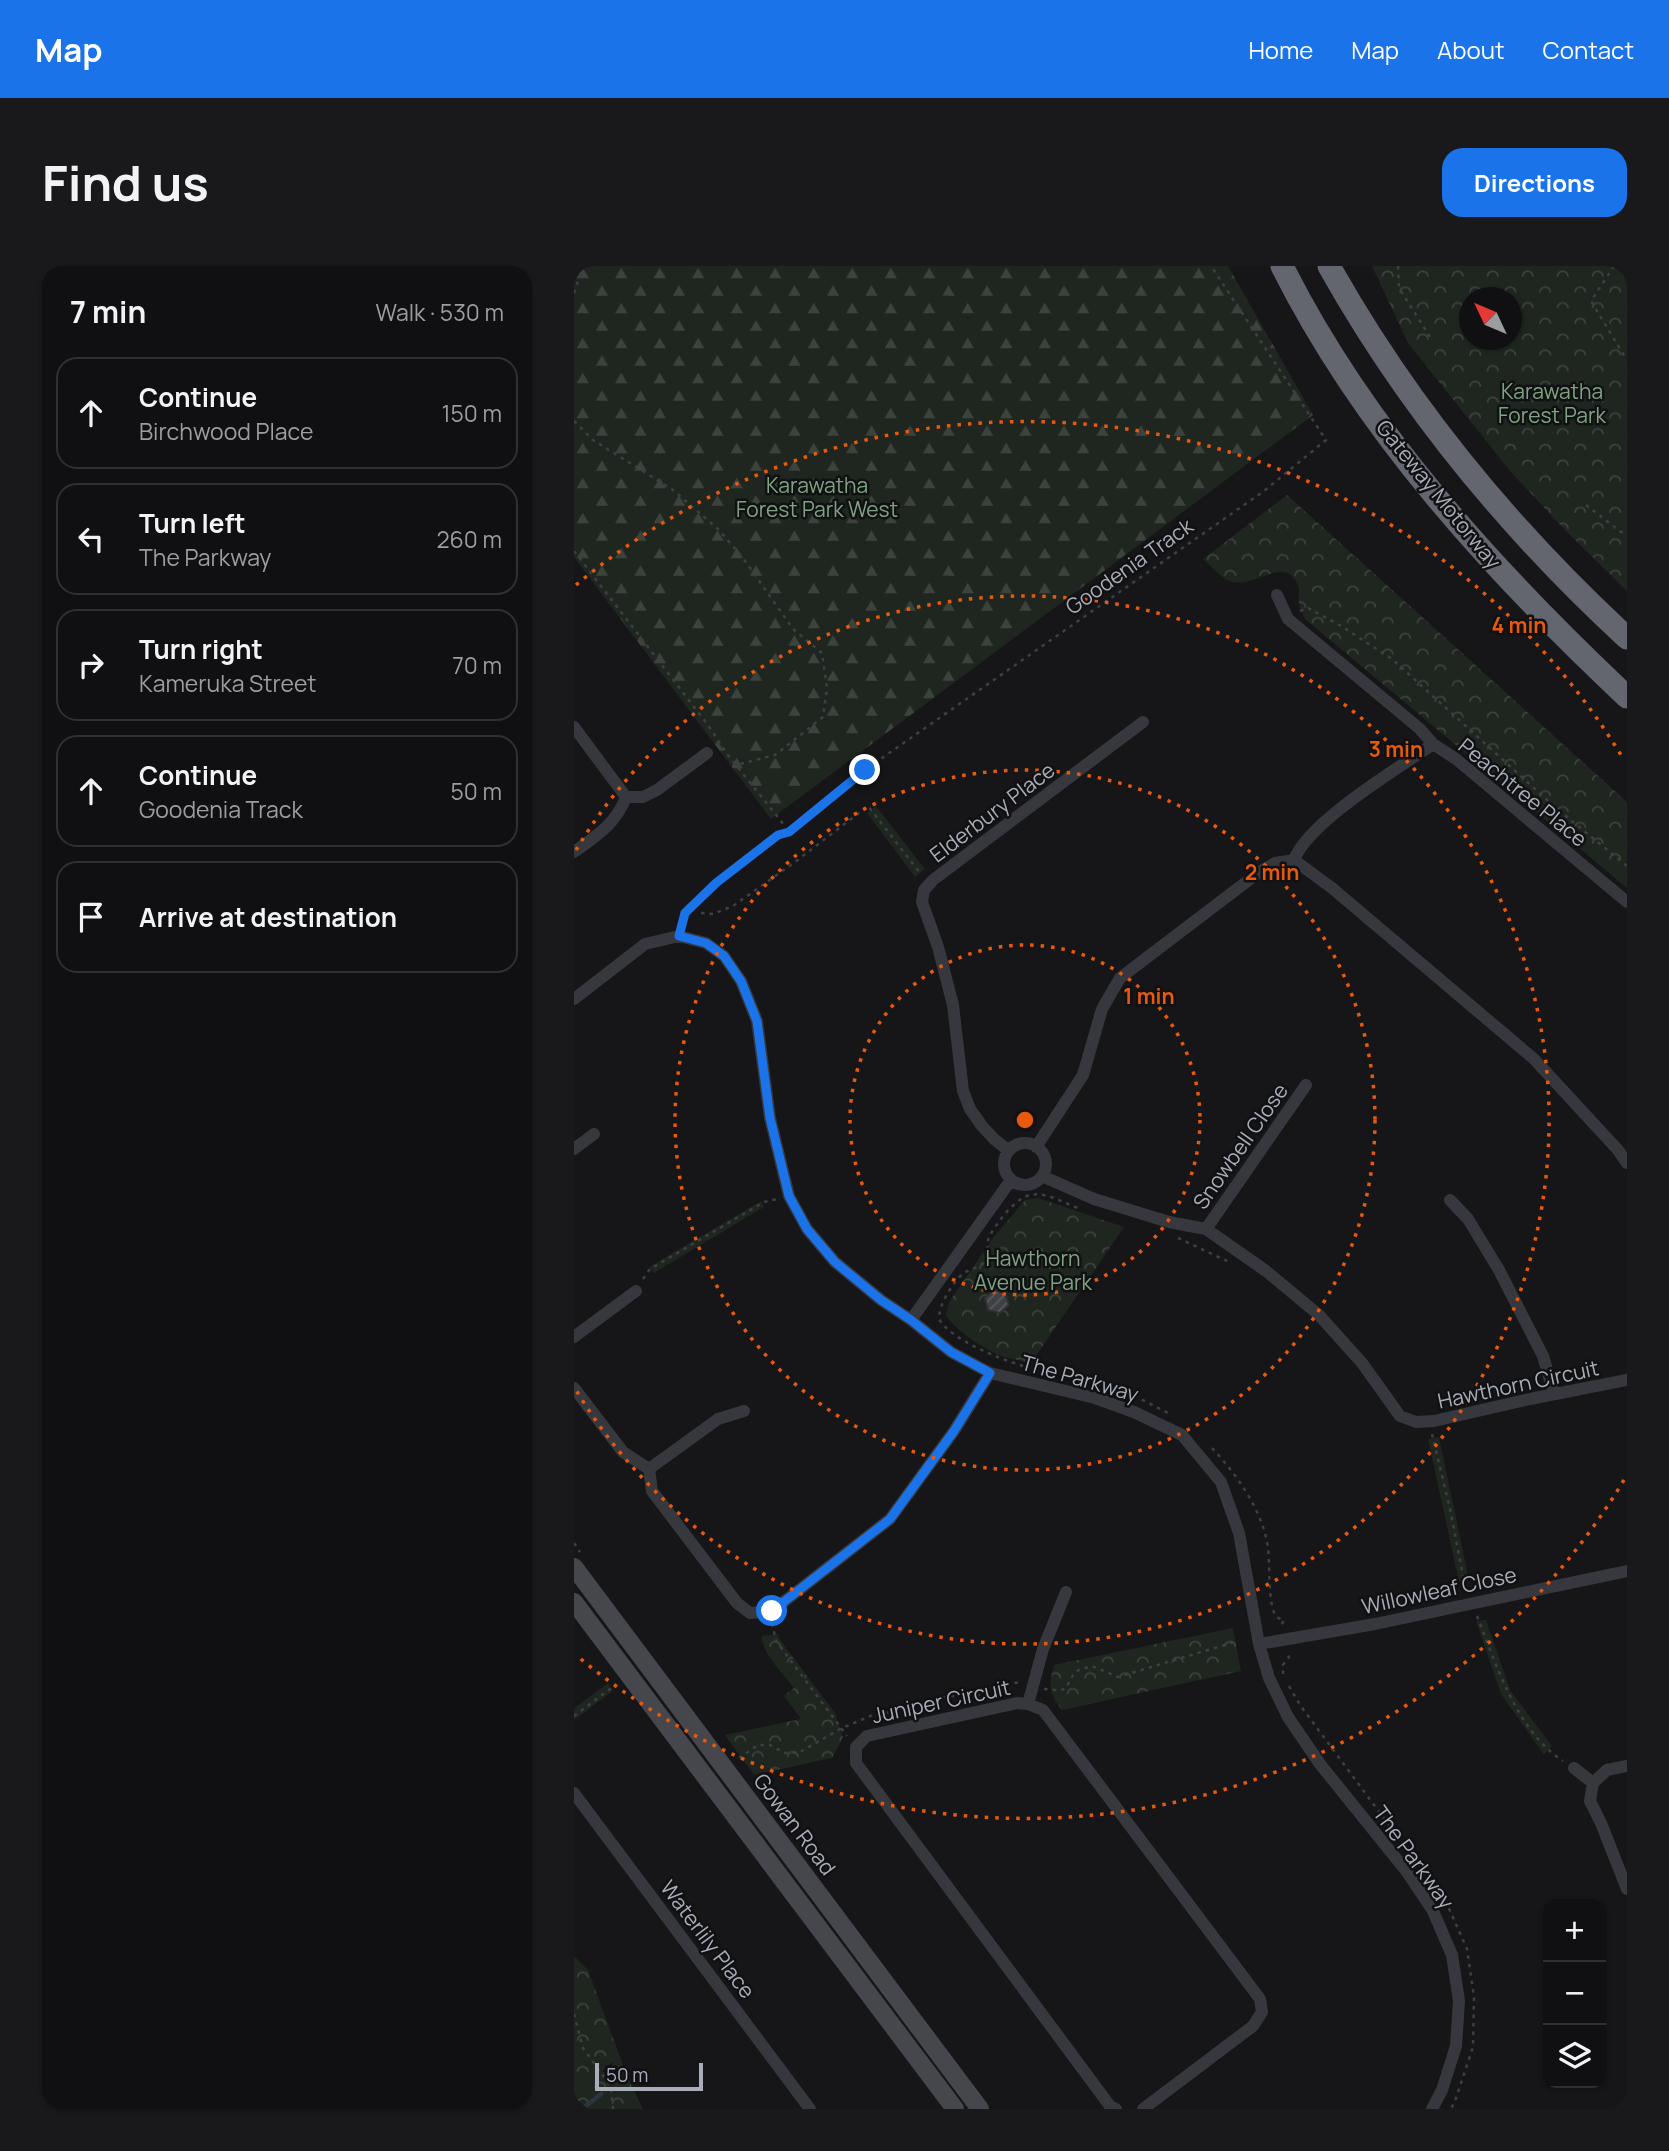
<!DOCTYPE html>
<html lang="en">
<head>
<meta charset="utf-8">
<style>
  body { margin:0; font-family:Manrope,sans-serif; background:#19191b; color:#f1f3f6 }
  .controls { position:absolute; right:21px; bottom:21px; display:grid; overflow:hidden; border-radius:14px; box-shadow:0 2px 5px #0004 }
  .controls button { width:63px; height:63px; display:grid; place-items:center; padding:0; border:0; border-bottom:2px solid #303032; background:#101012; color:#f1f3f6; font:35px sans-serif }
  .compass { position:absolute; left:885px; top:21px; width:63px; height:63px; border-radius:50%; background:#101012; box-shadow:0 2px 5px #0004; rotate:314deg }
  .scale { position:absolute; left:21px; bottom:18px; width:108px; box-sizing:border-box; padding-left:7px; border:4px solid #a8adb8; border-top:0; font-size:19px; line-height:24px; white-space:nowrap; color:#a8adb8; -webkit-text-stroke:5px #111113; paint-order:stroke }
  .stop { position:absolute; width:21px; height:21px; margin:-16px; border:5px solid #1a73e8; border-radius:50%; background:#fff }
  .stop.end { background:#1a73e8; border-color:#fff; box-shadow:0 2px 7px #0008 }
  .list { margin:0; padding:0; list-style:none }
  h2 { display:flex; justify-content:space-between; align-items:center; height:91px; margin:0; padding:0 28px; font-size:30px }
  h2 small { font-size:23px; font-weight:400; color:#9c9d9f }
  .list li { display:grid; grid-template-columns:46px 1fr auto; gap:21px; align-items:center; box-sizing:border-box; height:112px; margin:0 14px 14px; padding:0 14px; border:2px solid #303032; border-radius:21px }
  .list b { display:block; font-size:26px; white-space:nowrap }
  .list p { margin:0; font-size:23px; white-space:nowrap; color:#9c9d9f }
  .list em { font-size:23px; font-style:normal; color:#9c9d9f }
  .icon { flex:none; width:38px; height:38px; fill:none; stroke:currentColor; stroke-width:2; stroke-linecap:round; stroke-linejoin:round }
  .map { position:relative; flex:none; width:1053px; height:1843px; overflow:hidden; border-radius:21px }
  header { display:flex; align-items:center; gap:42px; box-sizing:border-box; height:98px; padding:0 35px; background:#1a73e8; color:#fff }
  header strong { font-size:33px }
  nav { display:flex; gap:38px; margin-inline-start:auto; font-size:24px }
  .intro { display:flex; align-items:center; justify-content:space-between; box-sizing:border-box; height:168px; padding:0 42px }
  h1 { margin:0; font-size:49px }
  .button { padding:18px 32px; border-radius:21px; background:#1a73e8; color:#fff; font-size:24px; font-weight:700 }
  main { display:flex; gap:42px; padding:0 42px }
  aside { flex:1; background:#101012; border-radius:21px; box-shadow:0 2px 5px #0004 }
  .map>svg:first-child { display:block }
</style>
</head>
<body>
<header>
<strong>Map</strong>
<nav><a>Home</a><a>Map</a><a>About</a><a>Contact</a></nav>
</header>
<div class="intro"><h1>Find us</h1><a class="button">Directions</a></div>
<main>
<aside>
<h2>7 min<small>Walk · 530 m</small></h2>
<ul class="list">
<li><svg class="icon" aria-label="ahead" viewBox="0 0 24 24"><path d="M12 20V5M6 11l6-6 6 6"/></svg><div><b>Continue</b><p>Birchwood Place</p></div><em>150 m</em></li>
<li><svg class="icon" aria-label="left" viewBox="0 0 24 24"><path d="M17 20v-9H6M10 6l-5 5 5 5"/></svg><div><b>Turn left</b><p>The Parkway</p></div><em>260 m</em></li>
<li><svg class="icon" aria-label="right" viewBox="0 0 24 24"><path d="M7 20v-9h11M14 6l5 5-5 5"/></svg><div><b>Turn right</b><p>Kameruka Street</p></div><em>70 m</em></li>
<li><svg class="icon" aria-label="ahead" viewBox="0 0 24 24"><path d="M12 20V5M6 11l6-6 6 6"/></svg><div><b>Continue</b><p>Goodenia Track</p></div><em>50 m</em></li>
<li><svg class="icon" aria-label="arrive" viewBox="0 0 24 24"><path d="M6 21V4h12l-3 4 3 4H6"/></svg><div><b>Arrive at destination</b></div></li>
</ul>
</aside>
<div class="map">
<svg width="1053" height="1843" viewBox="0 0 1053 1843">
  <defs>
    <pattern id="forest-firs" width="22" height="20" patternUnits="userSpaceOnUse" patternTransform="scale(1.75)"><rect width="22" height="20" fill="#1e261f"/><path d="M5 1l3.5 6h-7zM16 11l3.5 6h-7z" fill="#3c433d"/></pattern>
    <pattern id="park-crowns" width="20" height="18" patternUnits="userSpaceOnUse" patternTransform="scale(1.75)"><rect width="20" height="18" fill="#1e261f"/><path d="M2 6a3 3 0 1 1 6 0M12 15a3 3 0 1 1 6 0" fill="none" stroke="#3c433d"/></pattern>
    <pattern id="building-hatch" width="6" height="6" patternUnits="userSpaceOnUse" patternTransform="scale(1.75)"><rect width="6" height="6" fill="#404145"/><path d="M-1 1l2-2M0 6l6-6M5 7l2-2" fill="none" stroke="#595a5e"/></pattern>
  </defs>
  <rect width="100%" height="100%" fill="#161618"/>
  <path fill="#1e261f" d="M302,540l49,63 -10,8 -48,-64z
    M187,935l3,6 -110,66 -5,-6z
    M865,1171l30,143 -10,2 -31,-143z
    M912,1354l24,70 42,56 -8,9 -43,-61 -25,-73z
    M34,1417l5,8 -39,29v-12z"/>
  <path fill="url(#forest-firs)" d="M0,0h654l85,149 -542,404 -197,-262z"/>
  <path fill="url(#park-crowns)" fill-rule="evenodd" d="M798,0h255v325l-64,-63 -53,-57 -102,-128zM895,32h42v42h-42z
    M713,229l340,307v86l-322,-269c-2,-5 -5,-11 -6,-16 -1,-8 2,-14 -3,-22 -14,-24 -45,9 -67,0 -9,-4 -18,-15 -26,-22z
    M464,932l86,29 -93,136c-9,-2 -18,-4 -27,-6 -17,-6 -49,-26 -58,-42l3,-13 44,-64 32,-38z
    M659,1362l8,43 -179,39c-13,-18 -14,-23 -8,-45z
    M204,1368l2,6 55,73 8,24 -11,21 -78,17 -29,-40 76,-16 -17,-23 10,-8c-10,-13 -33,-36 -32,-52z
    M0,1690l14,14 39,106 16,33h-69z"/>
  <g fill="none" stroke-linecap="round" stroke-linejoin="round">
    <path stroke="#2c353c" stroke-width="4.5" d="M8,1843l19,-15"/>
  </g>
  <path fill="url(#building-hatch)" stroke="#303034" stroke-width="2" d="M420,1024l11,3 4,12 -9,8 -12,-3 -3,-12z"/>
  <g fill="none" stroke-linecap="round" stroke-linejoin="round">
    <path stroke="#3d3f44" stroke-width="2.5" stroke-dasharray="3.5 5" stroke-linecap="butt" d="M824,0l1,22 33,52
      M1040,0l-23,35 34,56 2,1
      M0,27l9,-27
      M0,155l19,19 80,50 45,39 25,29 50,71 29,24 5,35 -4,29 -48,38 -39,10
      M1012,239l35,27h6
      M0,285l134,174 19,29 58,72
      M726,345l8,-3 33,18 51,33 164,149 71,58
      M214,566l77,-62 399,-279 62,-51 -115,-174
      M127,647l12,1 20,-8 62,-44 73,-56 52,67
      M604,972l51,24
      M69,1013l7,-10 114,-67 13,-3
      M449,1100c-23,-7 -72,-26 -84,-47 -1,-13 15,-39 25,-46 6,-4 14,-5 19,-10 6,-7 3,-18 6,-26 7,-13 26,-39 41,-42 16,-4 35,9 51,14
      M544,1125l15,4 39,20
      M858,1168l18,75 16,82
      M638,1182c25,27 51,63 56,100 2,15 0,55 7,66 3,5 4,4 9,6l-3,6
      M0,1277l6,9
      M903,1350c20,50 39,114 86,145
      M198,1357l4,18 71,95
      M709,1408v-9l6,-8 -4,-4
      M715,1420l11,19 100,135
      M470,1423c29,3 18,0 32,-18l16,-5 26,11 120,-36
      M0,1450l40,-30
      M165,1492l19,-13h12l15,8 15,-1 40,-23 35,-15 26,-3 48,-15 33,-1 18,-13 21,1
      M861,1621l12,17 20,45 7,48 -1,50 -18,54 -4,8
      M0,1748l9,34 28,39 2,22"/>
    <path stroke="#37383d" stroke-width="6" d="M105,670l7,-23 30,-30 62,-48"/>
    <path stroke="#37383d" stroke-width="12" d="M703,329l11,24 132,110 13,15 23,15 171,143
      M0,461l52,70
      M0,586c22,-16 42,-28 52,-55h17l14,-7 50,-37
      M720,594l38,28 202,171 84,91 9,13
      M0,733l71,-55 34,-8 27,7 18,13 17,25 16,40 13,97 19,78 18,33 28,33 46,38 30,20 40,32 39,21 105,25 39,14 48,23 39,47 18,51 20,111 10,34 19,39 32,47 87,108 26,39 19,44 7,46 -3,45 -14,44 -10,19
      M430 898a21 21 0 1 1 42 0a21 21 0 1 1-42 0Z
      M462,881l47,-72 19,-66 18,-31 138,-105 17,-10 19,-3c14,-38 103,-91 139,-116
      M0,883l20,-15
      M435,885l-15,-12 -12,-13 -12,-17 -7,-18 -10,-86 -15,-58 -16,-45 2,-12 9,-10 210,-158
      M468,910l52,23 75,23 37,7 60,42 53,44 43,48 38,53 16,6 18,-1 96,-22 97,-19
      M876,934l18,19 31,51 44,86 11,38
      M632,963l100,-144
      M337,1054l100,-140
      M0,1071l62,-46
      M0,1122l49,64 26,17 3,22 85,112 13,10 22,-2 118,-92 64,-88 36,-58
      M75,1203l69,-50 26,-8
      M685,1378l116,-20 252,-53
      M454,1438l15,-55 23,-57
      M1053,1500l-20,4 -14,13 -3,18 11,22 26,66
      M1000,1502l19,15
      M0,1527l236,316
      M542,1843l-6,-3 -254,-343v-16l11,-11 150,-33 11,1 15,6 217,289 2,13 -9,14 -110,83"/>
    <path stroke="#45474d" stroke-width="18" d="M0,1301l406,542
      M0,1336l381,507"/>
    <path stroke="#63666e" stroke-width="23" d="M708,0c82,164 212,306 345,431
      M755,0c78,139 181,264 298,372"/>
  </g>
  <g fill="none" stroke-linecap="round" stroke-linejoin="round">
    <path stroke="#1a73e8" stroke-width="9" d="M198,1345l118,-92 64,-88 36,-58 -39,-21 -40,-32 -30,-20 -46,-38 -28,-33 -18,-33 -19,-78 -13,-97 -16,-40 -17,-25 -18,-13 -27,-7 6,-23 31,-30 62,-48 11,-3 76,-62"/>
  </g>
  <g fill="none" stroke="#e8590c" stroke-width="3.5" stroke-dasharray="3.5 7">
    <circle cx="451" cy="854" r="175"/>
    <circle cx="451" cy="854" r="350"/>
    <path d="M2 584A524 524 0 1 1 2 1124"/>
    <path d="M1050 1214A699 699 0 0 1 2 1389M2 319A699 699 0 0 1 1050 494"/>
  </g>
  <g text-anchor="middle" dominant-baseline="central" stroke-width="5" stroke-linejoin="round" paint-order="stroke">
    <g font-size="21" fill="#7fa381" stroke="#111113">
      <text x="978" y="125">Karawatha<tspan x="978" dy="24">Forest Park</tspan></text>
      <text x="243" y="219">Karawatha<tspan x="243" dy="24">Forest Park West</tspan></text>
      <text x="459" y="992">Hawthorn<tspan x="459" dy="24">Avenue Park</tspan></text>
    </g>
    <g font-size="21" fill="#a8adb8" stroke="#111113">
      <text transform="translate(865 228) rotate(51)">Gateway Motorway</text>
      <text transform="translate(555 300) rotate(-35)">Goodenia Track</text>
      <text transform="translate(949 526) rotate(39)">Peachtree Place</text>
      <text transform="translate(418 546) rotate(-37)">Elderbury Place</text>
      <text transform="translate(666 880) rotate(-55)">Snowbell Close</text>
      <text transform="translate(506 1112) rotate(16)">The Parkway</text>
      <text transform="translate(944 1118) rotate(-12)">Hawthorn Circuit</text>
      <text transform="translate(865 1324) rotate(-12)">Willowleaf Close</text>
      <text transform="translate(367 1435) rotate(-12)">Juniper Circuit</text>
      <text transform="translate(221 1558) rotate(53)">Gowan Road</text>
      <text transform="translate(840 1591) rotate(54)">The Parkway</text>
      <text transform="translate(134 1673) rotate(53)">Waterlily Place</text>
    </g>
  </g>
  <circle cx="451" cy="854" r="10" fill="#e8590c" stroke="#111113" stroke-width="3.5"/>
  <g font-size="21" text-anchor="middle" font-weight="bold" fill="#e8590c" stroke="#111113" stroke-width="5" stroke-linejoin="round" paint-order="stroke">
    <text x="945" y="367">4 min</text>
    <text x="822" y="491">3 min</text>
    <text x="698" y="614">2 min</text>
    <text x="575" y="738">1 min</text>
  </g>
</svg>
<div class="controls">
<button>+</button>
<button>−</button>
<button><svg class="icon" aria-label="layers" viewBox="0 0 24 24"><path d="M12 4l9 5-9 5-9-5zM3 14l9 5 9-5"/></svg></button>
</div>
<svg class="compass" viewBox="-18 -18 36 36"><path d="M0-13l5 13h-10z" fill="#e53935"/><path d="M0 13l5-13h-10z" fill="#9c9d9f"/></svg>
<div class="scale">50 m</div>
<div class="stop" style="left:198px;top:1345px"></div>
<div class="stop end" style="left:291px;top:504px"></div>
</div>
</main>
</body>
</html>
